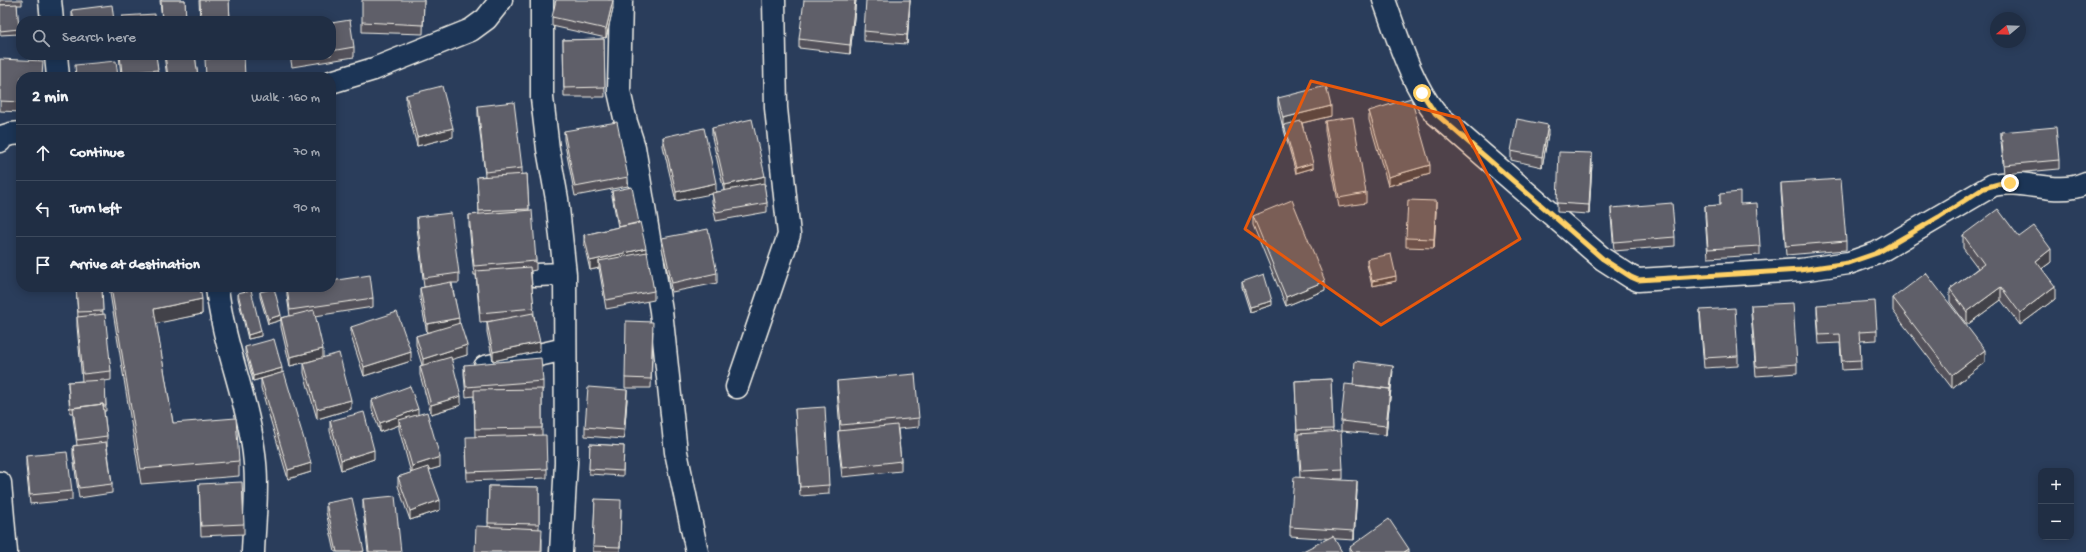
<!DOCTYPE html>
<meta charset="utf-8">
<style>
:root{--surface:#202e44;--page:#28364b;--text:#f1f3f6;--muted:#a2a8b2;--line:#3d4a5d}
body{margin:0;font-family:"Gochi Hand",sans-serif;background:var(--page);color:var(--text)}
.controls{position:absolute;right:12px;bottom:12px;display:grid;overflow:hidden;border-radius:8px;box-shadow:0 2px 10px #0003}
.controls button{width:36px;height:36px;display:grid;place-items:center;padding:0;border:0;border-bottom:1px solid var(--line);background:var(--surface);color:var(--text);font:20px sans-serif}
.compass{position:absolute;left:1990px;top:12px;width:36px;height:36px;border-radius:50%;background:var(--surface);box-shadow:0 2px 10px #0003;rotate:251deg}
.stop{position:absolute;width:12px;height:12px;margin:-9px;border:3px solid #ffd166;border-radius:50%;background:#fff}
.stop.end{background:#ffd166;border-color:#fff;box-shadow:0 1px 4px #0008}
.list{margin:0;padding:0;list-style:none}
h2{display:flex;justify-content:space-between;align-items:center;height:52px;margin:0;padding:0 16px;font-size:17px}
h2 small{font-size:13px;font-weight:400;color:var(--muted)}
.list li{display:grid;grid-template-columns:26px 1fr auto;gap:12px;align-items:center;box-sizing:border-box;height:56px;padding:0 16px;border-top:1px solid var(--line)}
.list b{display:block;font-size:15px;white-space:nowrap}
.list em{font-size:13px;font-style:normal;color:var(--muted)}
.icon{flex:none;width:22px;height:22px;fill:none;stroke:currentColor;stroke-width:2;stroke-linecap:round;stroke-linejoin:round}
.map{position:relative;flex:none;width:2086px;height:552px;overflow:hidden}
.search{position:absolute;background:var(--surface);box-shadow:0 2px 10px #0003;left:16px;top:16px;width:320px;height:44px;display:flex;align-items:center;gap:10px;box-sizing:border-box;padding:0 14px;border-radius:16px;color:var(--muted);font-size:15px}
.panel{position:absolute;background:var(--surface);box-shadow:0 2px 10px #0003;left:16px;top:72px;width:320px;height:220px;border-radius:16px}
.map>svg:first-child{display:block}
</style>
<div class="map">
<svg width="2086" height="552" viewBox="0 0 2086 552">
<rect width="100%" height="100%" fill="#2a3d5b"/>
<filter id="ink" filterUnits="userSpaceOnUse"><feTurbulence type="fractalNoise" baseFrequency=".025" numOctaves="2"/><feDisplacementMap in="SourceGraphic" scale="8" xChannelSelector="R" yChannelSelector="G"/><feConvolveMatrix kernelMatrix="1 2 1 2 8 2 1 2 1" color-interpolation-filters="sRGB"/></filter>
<g filter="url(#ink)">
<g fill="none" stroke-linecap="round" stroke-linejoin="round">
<defs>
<path id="street" d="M50 0 52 21
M542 0V98L548 149 557 199 565 274 566 463 561 552
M621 0 619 91 626 122 634 147 661 311 676 452 697 552
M1384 0C1398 38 1410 81 1435 113L1603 259 1631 277 1638 280 1800 270 1849 263 1877 253 1993 185C2024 178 2056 197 2086 183
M56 55 58 77
M331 82 374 69 471 30 486 19 501 0
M0 141 1 137 11 134 21 133
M535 275 565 274
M217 287C223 347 250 403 255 463 258 492 254 523 253 552
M485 367 565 349
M737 387 789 235 776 108 774 0
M0 483 6 552"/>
</defs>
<use href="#street" stroke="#f4f1e8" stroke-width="25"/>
<use href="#street" stroke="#1d3557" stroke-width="22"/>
</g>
<path fill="#52515a" stroke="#f4f1e8" d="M0 0H22V5H17L19 34 0 35V5H10H0Z
M160 0H185L186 21H162Z
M199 0H229L230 21H200Z
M424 0 423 34 362 32V22Z
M856 0 850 54 799 48V39Z
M910 0 907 44 864 41V31Z
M613 8 606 38 552 26V17Z
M72 10 114 21H72Z
M331 23 354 47V57L292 67 290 55H331Z
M604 39 605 97H564L563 40Z
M119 55H156L158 75 160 77H121Z
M164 55H195L198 77H167Z
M203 55H232V56L203 58Z
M0 59 21 77V112L0 111Z
M406 95 453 137 417 146 406 104Z
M1278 98 1331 116 1302 123 1313 168 1296 173 1284 130V127L1283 128 1278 107Z
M478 106 522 168V175L527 174 529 210 536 261V270L531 271 534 315 540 351 493 361 487 332V322L493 321 480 322 476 275H474L469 225V215L479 214 477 177 485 176 478 115Z
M1369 111 1430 174 1388 186 1369 120Z
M1325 121 1366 193V203L1339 207 1325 131Z
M712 128 765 186H764L767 203V212L716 221 712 202V193L676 201 663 146V137L716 192 724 191 712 137Z
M564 131 628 177V186L575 196 564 140Z
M2001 132 2059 160V169L2004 174 2001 141Z
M1548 135 1542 167 1511 160V151Z
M1592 163 1589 214 1557 212V203Z
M1781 183 1846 241V250L1786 255 1781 192Z
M612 191 639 223 654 291V300L606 309 599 268 590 270 584 244V235L618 227 612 196Z
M1720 194 1740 204 1760 246V255L1708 258 1705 216V206L1720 205Z
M1611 208 1675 237V246L1614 251 1611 217Z
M1436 211 1434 248 1406 247V238Z
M1253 216 1325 290 1286 306 1253 225Z
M417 217 459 273V283H452L459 323 467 355 451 359 461 405 431 414 420 375V366L422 365 416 345V336L427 333 420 298V288L431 286 424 287 417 227Z
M1963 235 2019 237 2051 262 2042 269 2055 299 2020 325 2001 300 1967 325 1950 302V289L1978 268 1963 248Z
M662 238 717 273V283L672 292 662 248Z
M1367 259 1396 281 1372 286 1367 264Z
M1242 282 1272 305 1250 312 1242 287Z
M76 287H102L103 315 111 371V380L105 381 106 411H104L107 436V445L112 484V493L79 498 73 455V446L77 445 73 418V413H70L68 387V382L82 381 77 326V317H78Z
M109 287H200L202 314 156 323 173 423 239 461V476L141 484Z
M287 287 373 298V307L315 316 323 358 351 409 317 419 304 373V363L315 360 290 366 281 327V320L268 324 260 297V292L281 318 290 316 287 296Z
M238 293 261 336 248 339 238 298Z
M1893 298 1985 362 1952 388 1893 311Z
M1751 305 1797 364V373L1756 376 1751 314Z
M1817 305 1877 331V340L1860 341 1861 369 1842 370 1840 343 1819 344 1817 314Z
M1700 310 1738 356V366L1704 368 1700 319Z
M351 327 411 361 364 376 351 336Z
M653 331 651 388H625V378Z
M245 347 282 373 311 472 288 479 261 388V379L279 374 253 381 245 352Z
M464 365 543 381V390H542V435L547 469V478L467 481 466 447 475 437 474 396 466 397 464 374Z
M1393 371 1386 435 1341 431V421L1353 385Z
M1331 379 1333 432 1343 469V479H1334L1357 490 1354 540 1290 536V527L1300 477 1298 440H1297L1295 381Z
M837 381 919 418V427L898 429 901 461V471L842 477 838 441V431H840L837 390Z
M627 399 624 439 585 436V427Z
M372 400 418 414 440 467 429 470 440 510 410 520 398 486V477L411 473 399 429V425L380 432 372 409Z
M795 409 829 485V494L800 496Z
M330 421 374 459 341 470 330 431Z
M590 444 624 446 623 476 589 474Z
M26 456 72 491V500L30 504 26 466Z
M199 484 244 524V534L201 536Z
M489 486 539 487V529L542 539V552H475L488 526Z
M363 499 401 552H368L363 509Z
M595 499 621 509 620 552H593Z
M326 503 364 552H335L326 512Z
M1350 547 1409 552H1350Z"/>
<path fill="#42424a" stroke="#f4f1e8" d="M613 0V8L606 38V29Z
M855 0H856L850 54V45Z
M910 0 907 44V35Z
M1331 106V116L1285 127 1284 125V127L1283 128V118Z
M1548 125V135L1542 167V157Z
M453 128V137L417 146V137Z
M1592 153V163L1589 214V205Z
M1313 163V168L1296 173V168Z
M1430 165V174L1388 186V177Z
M765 176V186L725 194V185Z
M716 183V193L676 201V192Z
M1436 201V211L1434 248V239Z
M646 248V257L599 261V268L590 270V261Z
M2051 249V262L2036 273V261Z
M1396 276V281L1372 286V281Z
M1325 281V290L1286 306V297Z
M2055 286V299L2020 325V313Z
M2001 287V300L1967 325V312Z
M202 299V314L154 324V309Z
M1272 301V305L1250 312V307Z
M281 315V320V318V320L268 324V319Z
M459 318V327L427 334V324Z
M261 331V336L248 339V335Z
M540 342V351L493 361V352Z
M467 345V355L423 368V359Z
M323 349V358L290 366V357Z
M1985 350V362L1952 388V375Z
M411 352V361L364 376V367Z
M1393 366 1390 398 1386 435V426Z
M282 368V373L253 381V376Z
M627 390V399L624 439V430Z
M461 396V405L431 414V405Z
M351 400V409L317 419V409Z
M418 409V419L399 420V425L380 432V423Z
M374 450V459L341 470V460Z
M440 457V467L412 475V466Z
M311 463V472L288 479V470Z
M1357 481V490L1354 540V531Z
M440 500V510L410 520V511Z
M1409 549V552H1404Z"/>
<path fill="#5f5e69" stroke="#f4f1e8" d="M161 0H185L186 21H162Z
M200 0H229L230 21H201Z
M362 0H424L423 25 362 22Z
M556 0H613L606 29 552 17Z
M804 0H855L850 45 799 39Z
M866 0H910L907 35 864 31Z
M17 4 19 29 0 31V5Z
M112 5 114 21H74L72 10Z
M155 14V21H122V16Z
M350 20 354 47 331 51V23Z
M604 39 605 87 564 88 563 40Z
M120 55H156L158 70 122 73Z
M165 55H195L198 77H168Z
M291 55H310L292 58Z
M244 56 245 77H206L205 59Z
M0 59 43 61 42 77H21V102L0 101Z
M116 61 118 77H76L75 65Z
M159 74 160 77H144Z
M442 86 453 128 417 137 406 95Z
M1326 86 1331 106 1283 118 1278 98Z
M1411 98 1430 165 1388 177 1369 111Z
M514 102 522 168 485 172 478 106Z
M1353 117 1366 193 1339 198 1325 121Z
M752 119 765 176 725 185 712 128Z
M1517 119 1548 125 1542 157 1511 151Z
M1301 121 1313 163 1296 168 1284 125Z
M617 122 628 177 575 187 564 131Z
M2056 127 2059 160 2004 165 2001 132Z
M704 128 716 183 676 192 663 137Z
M1559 152 1592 153 1589 205 1557 203Z
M527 174 529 209 479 211 477 177Z
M1841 179 1846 241 1786 246 1781 183Z
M764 183 767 203 716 212 712 193Z
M632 187 639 223 619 227 612 191Z
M1740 192V204L1757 203 1760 246 1708 249 1705 206 1720 205V194Z
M1292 200 1325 281 1286 297 1253 216Z
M1408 200 1436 201 1434 239 1406 238Z
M1672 203 1675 237 1614 242 1611 208Z
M1998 209 2019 237 2034 226 2051 249 2036 261 2055 286 2020 313 2001 287 1967 312 1950 289 1984 264 1963 235Z
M532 210 536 261 474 266 469 215Z
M451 213 459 273 424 278 417 217Z
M640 222 646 248 590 261 584 235Z
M708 229 717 273 672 283 662 238Z
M647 252 654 291 606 300 599 261Z
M1391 254 1396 276 1372 281 1367 259Z
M530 267 534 308 480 313 476 271Z
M1926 273 1985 350 1952 375 1893 298Z
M1264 274 1272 301 1250 307 1242 282Z
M370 275 373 298 290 310 287 287H331V281Z
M451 282 459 318 427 324 420 288Z
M76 287H102L103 311 78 312Z
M111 287H200L202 299 154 309 173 423 236 418 239 461 141 469Z
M274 288 281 315 268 319 260 292Z
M251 290 261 331 248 335 238 293Z
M1875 301 1877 331 1859 332 1861 360 1842 361 1840 334 1819 335 1817 305Z
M1793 303 1797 364 1756 367 1751 305Z
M1735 308 1738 356 1704 358 1700 310Z
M314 310 323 349 290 357 281 318Z
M397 312 411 352 364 367 351 327Z
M533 313 540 342 493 352 487 322Z
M105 314 111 371 83 374 77 317Z
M626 321 653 322 651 379 625 378Z
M460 323 467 345 423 359 416 336Z
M274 339 282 368 253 376 245 347Z
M339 353 351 400 317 409 304 363Z
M451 357 461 396 431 405 420 366Z
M541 358 543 381 466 387 464 365Z
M1355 361 1393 366 1390 389 1353 385Z
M284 372 311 463 288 470 261 379Z
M915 374 919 418 841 425 837 381Z
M1331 379 1333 429 1297 430 1295 381Z
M105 380 106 406H103V404L70 408 68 382Z
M1345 384 1390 389 1386 426 1341 421Z
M410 386 418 409 380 423 372 400Z
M588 387 627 390 624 430 585 427Z
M542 389V428L475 429 474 390Z
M103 404 107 436 77 440 73 408Z
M825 407 829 485 800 487 795 409Z
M364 412 374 450 341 460 330 421Z
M427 412 440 457 412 466 399 420Z
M897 425 901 461 842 468 838 431Z
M1341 431 1343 469 1301 471 1298 434Z
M546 435 547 469 467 472 466 437Z
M106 442 112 484 79 488 73 446Z
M590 444 624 446 623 471 589 469Z
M67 452 72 491 30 495 26 456Z
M428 467 440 500 410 511 398 477Z
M1294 477 1357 481 1354 531 1290 527Z
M242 482 244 524 201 526 199 484Z
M489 486 539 487V524L488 523Z
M395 496 401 552H369L363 499Z
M352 498 364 551 360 552H337L326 503Z
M595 499 621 500 620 547 593 546Z
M1389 519 1409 549 1404 552H1353L1350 547Z
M476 526 542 529 541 552H475Z
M1333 536 1342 552H1301Z"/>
</g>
<g fill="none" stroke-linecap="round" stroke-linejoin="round" filter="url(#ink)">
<path stroke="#ffd166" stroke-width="5" d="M1422 93 1435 113 1603 259 1631 277 1638 280 1800 270 1848 263 1877 253 1939 217 1984 188 2002 183H2010"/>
</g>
<path fill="#e8590c" fill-opacity="0.2" stroke="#e8590c" stroke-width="3" stroke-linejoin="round" d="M1311 81 1459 118 1520 239 1381 325 1245 229Z"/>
</svg>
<div class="controls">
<button>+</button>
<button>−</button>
</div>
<svg class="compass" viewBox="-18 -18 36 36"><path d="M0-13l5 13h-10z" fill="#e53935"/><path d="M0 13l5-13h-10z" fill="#a2a8b2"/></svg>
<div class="stop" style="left:1422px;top:93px"></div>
<div class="stop end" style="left:2010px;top:183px"></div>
<div class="search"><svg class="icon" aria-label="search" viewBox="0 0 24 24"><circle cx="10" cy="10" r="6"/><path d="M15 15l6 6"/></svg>Search here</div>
<section class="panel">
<h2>2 min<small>Walk · 160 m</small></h2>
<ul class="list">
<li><svg class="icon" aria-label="ahead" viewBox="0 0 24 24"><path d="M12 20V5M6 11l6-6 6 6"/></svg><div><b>Continue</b></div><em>70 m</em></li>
<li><svg class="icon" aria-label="left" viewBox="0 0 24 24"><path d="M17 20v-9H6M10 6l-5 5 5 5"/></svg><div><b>Turn left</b></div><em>90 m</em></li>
<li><svg class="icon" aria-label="arrive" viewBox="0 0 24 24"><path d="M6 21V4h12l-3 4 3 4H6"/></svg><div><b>Arrive at destination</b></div></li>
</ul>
</section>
</div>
